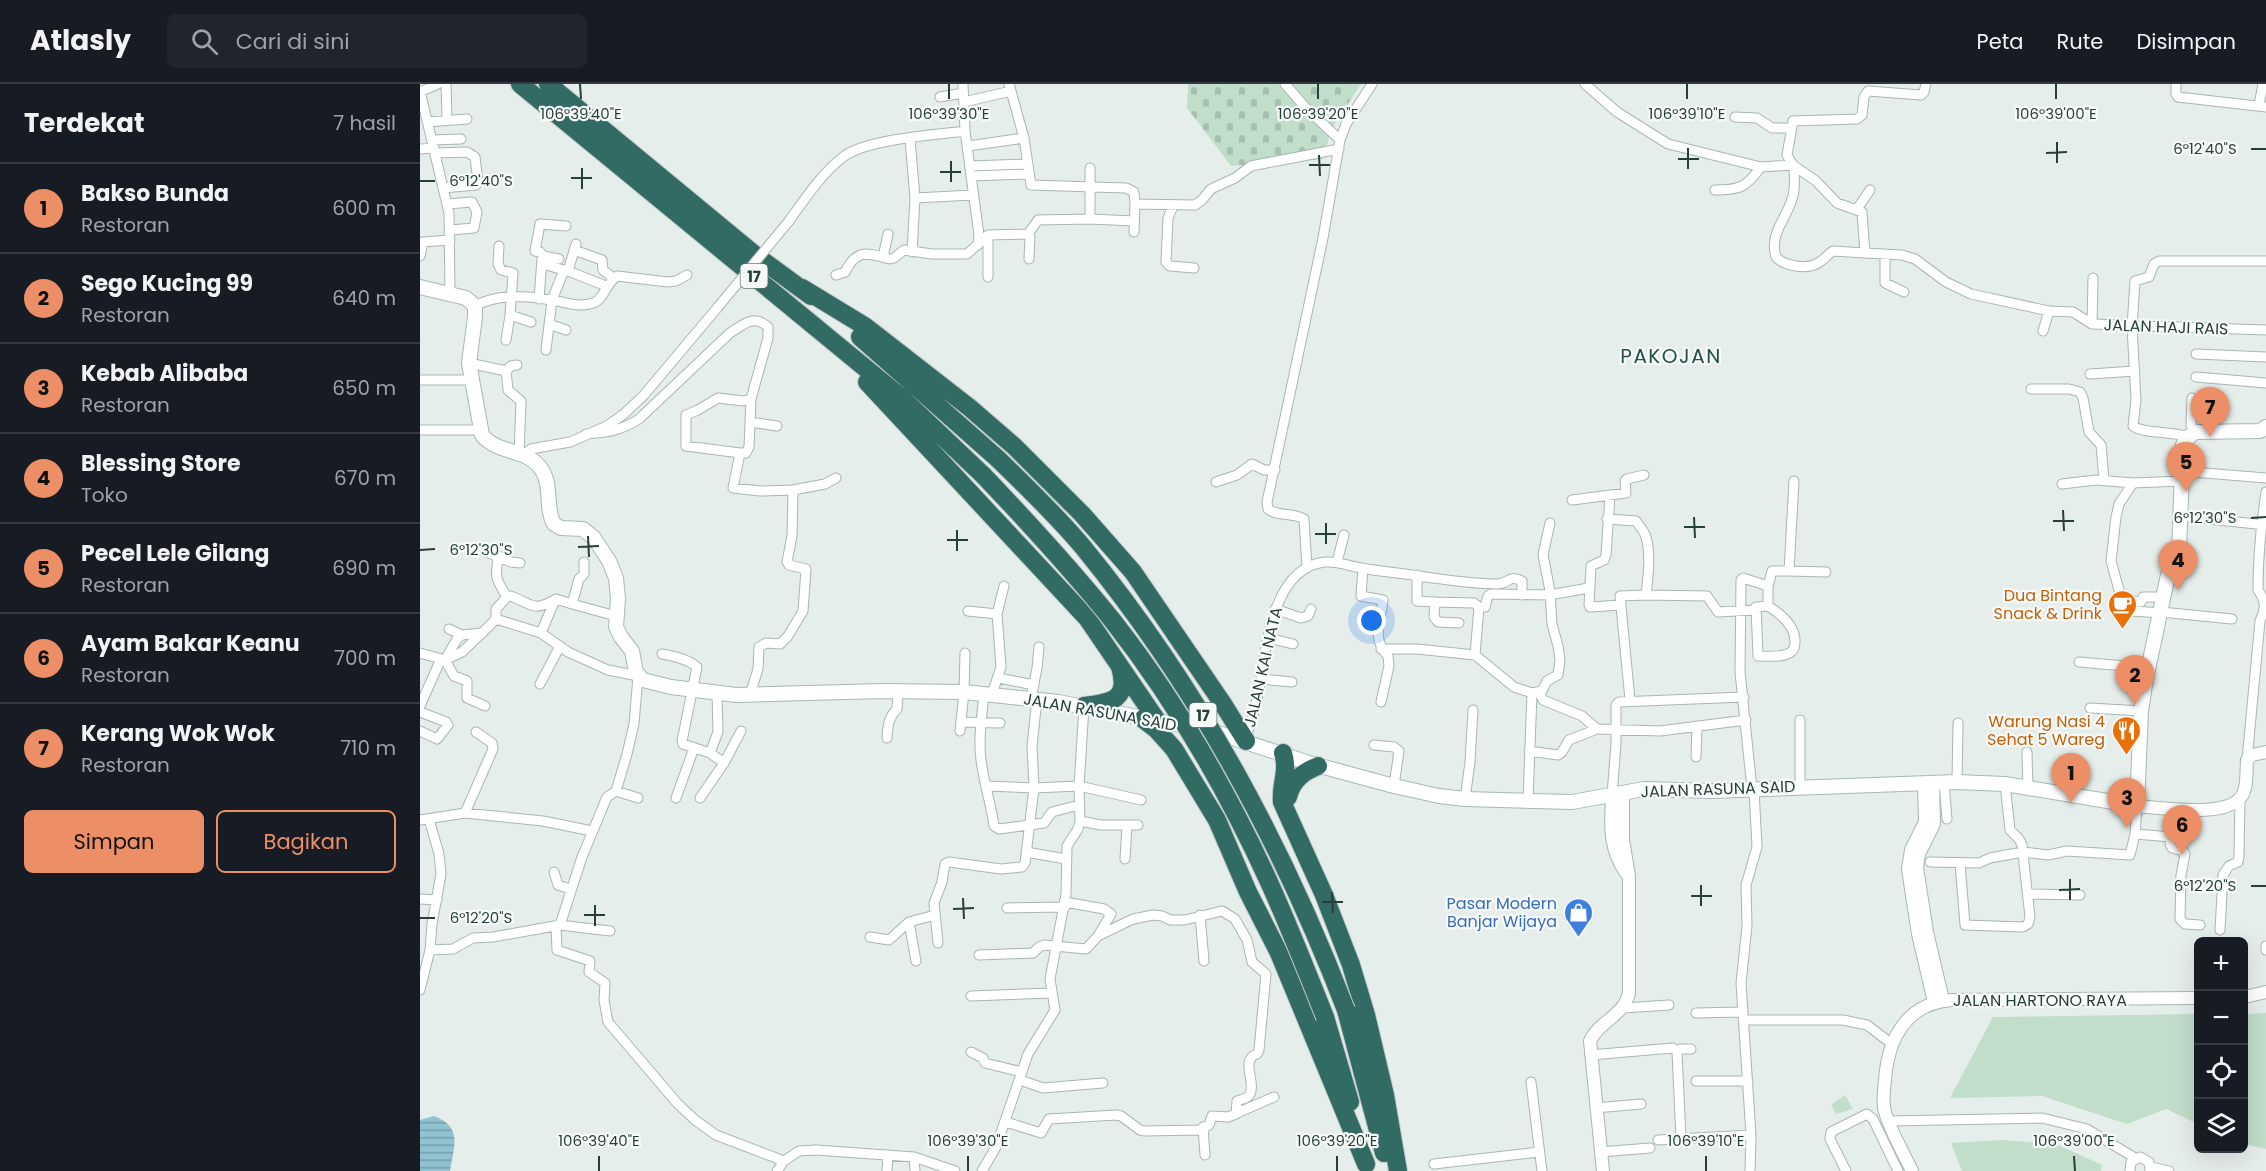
<!DOCTYPE html>
<html lang="id">
<meta charset="utf-8">
<style>
:root{--surface:#171b24;--page:#20242c;--text:#f1f3f6;--muted:#9ea1a6;--line:#363941;--accent:#ec8f66}
body{margin:0;font-family:Poppins,sans-serif;background:var(--page);color:var(--text)}
.controls{position:absolute;right:18px;bottom:18px;display:grid;overflow:hidden;border-radius:9px;box-shadow:0 6px 24px #0002}
.controls button{width:54px;height:54px;display:grid;place-items:center;padding:0;border:0;border-bottom:2px solid var(--line);background:var(--surface);color:var(--text);font:30px sans-serif}
.you{position:absolute;left:952px;top:537px;width:21px;height:21px;margin:-15px;border:4px solid #fff;border-radius:50%;background:#1a73e8;box-shadow:0 0 0 9px #1a73e833}
.badge{display:grid;place-items:center;width:39px;height:39px;border-radius:50%;background:var(--accent);color:#111;font-size:20px;font-weight:700}
.pin{position:absolute;translate:-50% -50px;filter:drop-shadow(0 2px 3px #0008)}
.pin::after{content:'';position:absolute;top:32px;width:21px;height:18px;background:inherit;clip-path:polygon(0 0,100% 0,50% 100%)}
.list{margin:0;padding:0;list-style:none}
h2{display:flex;justify-content:space-between;align-items:center;height:78px;margin:0;padding:0 24px;font-size:26px}
h2 small{font-size:20px;font-weight:400;color:var(--muted)}
.list li{display:grid;grid-template-columns:39px 1fr auto;gap:18px;align-items:center;box-sizing:border-box;height:90px;padding:0 24px;border-top:2px solid var(--line)}
.list b{display:block;font-size:22px;white-space:nowrap}
.list p{margin:0;font-size:20px;white-space:nowrap;color:var(--muted)}
.list em{font-size:20px;font-style:normal;color:var(--muted)}
.actions{display:flex;gap:12px;padding:18px 24px}
.actions a{flex:1;padding:14px 0;border:2px solid var(--accent);border-radius:9px;text-align:center;font-size:21px;color:var(--accent)}
.actions .main{background:var(--accent);color:#111}
.icon{flex:none;width:33px;height:33px;fill:none;stroke:currentColor;stroke-width:2;stroke-linecap:round;stroke-linejoin:round}
.map{position:relative;flex:none;width:1846px;height:1087px;overflow:hidden}
header{display:flex;align-items:center;gap:36px;box-sizing:border-box;height:84px;padding:0 30px;background:var(--surface);border-bottom:2px solid var(--line)}
header strong{font-size:28px}
nav{display:flex;gap:33px;margin-inline-start:auto;font-size:21px}
.search{width:420px;height:54px;background:var(--page);display:flex;align-items:center;gap:15px;box-sizing:border-box;padding:0 21px;border-radius:9px;color:var(--muted);font-size:22px}
main{display:flex}
aside{flex:1;background:var(--surface)}
.map>svg:first-child{display:block}
</style>
<header>
<strong>Atlasly</strong>
<div class="search"><svg class="icon" aria-label="search" viewBox="0 0 24 24"><circle cx="10" cy="10" r="6"/><path d="M15 15l6 6"/></svg>Cari di sini</div>
<nav><a>Peta</a><a>Rute</a><a>Disimpan</a></nav>
</header>
<main>
<aside>
<h2>Terdekat<small>7 hasil</small></h2>
<ul class="list">
<li><span class="badge">1</span><div><b>Bakso Bunda</b><p>Restoran</p></div><em>600 m</em></li>
<li><span class="badge">2</span><div><b>Sego Kucing 99</b><p>Restoran</p></div><em>640 m</em></li>
<li><span class="badge">3</span><div><b>Kebab Alibaba</b><p>Restoran</p></div><em>650 m</em></li>
<li><span class="badge">4</span><div><b>Blessing Store</b><p>Toko</p></div><em>670 m</em></li>
<li><span class="badge">5</span><div><b>Pecel Lele Gilang</b><p>Restoran</p></div><em>690 m</em></li>
<li><span class="badge">6</span><div><b>Ayam Bakar Keanu</b><p>Restoran</p></div><em>700 m</em></li>
<li><span class="badge">7</span><div><b>Kerang Wok Wok</b><p>Restoran</p></div><em>710 m</em></li>
</ul>
<div class="actions"><a class="main">Simpan</a><a>Bagikan</a></div>
</aside>
<div class="map">
<svg width="1846" height="1087" viewBox="0 0 1846 1087">
<defs>
<pattern id="cemetery-stones" width="16" height="16" patternUnits="userSpaceOnUse" patternTransform="scale(1.5)"><rect width="16" height="16" fill="#c0deca"/><path d="M2 7V4a2 2 0 0 1 4 0v3zM10 15v-3a2 2 0 0 1 4 0v3z" fill="#a5c0ae"/></pattern>
<pattern id="water-rules" width="6" height="5" patternUnits="userSpaceOnUse" patternTransform="scale(1.5)"><rect width="6" height="5" fill="#91c2d0"/><path d="M0 2.5h6" fill="none" stroke="#769faa"/></pattern>
</defs>
<rect width="100%" height="100%" fill="#e6eeeb"/>
<path fill="#c0deca" d="M1846 929V1065L1824 1060V930Z
M1778 930V1040L1746 1025 1707 1040 1622 1012 1530 1014 1573 933Z
M1425 1011 1433 1025 1416 1030 1411 1021Z
M1581 1056 1636 1060 1682 1081 1681 1087H1542L1531 1059Z"/>
<path fill="url(#cemetery-stones)" d="M768 0H941L911 46 903 75 811 82 767 24Z"/>
<path fill="url(#water-rules)" d="M14 1032C43 1043 34 1062 30 1087H0V1036Z"/>
<g fill="none" stroke-linecap="round" stroke-linejoin="round">
<defs>
<path id="minor" d="M26 0 27 36
M543 0 545 47 559 151 558 161
M865 0 884 22 920 56
M1165 0 1197 28 1248 60 1341 83 1373 81 1396 97 1417 119 1442 128 1445 169 1482 171 1495 175 1526 198 1551 210 1629 227 1653 228 1672 240 1846 246
M1756 0V10L1758 13 1846 23
M0 7 29 129 30 211
M591 7 604 54 611 101 706 104 714 108 715 120 775 121 782 116 791 105 815 94 831 82 919 65
M0 8 18 0
M520 13 543 9
M544 18 591 7 589 0
M1839 21 1843 0
M1315 33 1337 34 1352 44H1371
M8 38 47 35
M490 55 495 114 492 168
M12 56 41 55
M548 62 604 54
M0 65 14 64
M15 69 47 68 55 73 58 98 56 101 23 104
M1373 81 1367 71 1373 37 1437 35 1442 31 1444 13 1448 7 1501 11 1504 8 1506 0
M550 82 607 80
M1374 82C1374 93 1376 105 1372 115 1366 136 1349 149 1356 173 1364 182 1387 186 1398 179 1404 176 1408 170 1413 167L1445 169
M551 92 608 90
M1295 106C1321 106 1326 103 1341 83
M495 114 553 111
M27 120 52 118 57 128 54 144 30 146
M753 122 748 134 746 178 750 182 774 184
M1437 125 1450 106
M670 135 714 137
M369 137C385 115 401 90 423 73 446 55 515 51 545 47
M714 148 715 120
M568 151V193
M156 160 148 187 186 202
M79 162 78 180 81 186 93 189 90 231 86 256
M154 166 182 176 183 186 193 194
M1465 171V199L1484 208
M0 172 3 158 30 156
M463 173 468 150
M139 175 123 172 120 168 115 167 120 140 146 142
M609 175 610 153 608 150 618 136 670 135V84
M122 180 144 186 132 216 126 266
M416 191 425 188C437 164 447 169 470 175L474 174 484 166 512 170H547L568 151 608 150
M119 215 122 175
M55 222C78 209 106 212 132 216 145 218 159 224 173 219 184 216 186 199 197 192L248 198 256 197 267 191
M90 231 111 238
M129 240 146 246
M1672 240 1673 194
M1623 247 1629 227
M1776 270 1846 273
M49 279 86 287 91 282 97 281
M86 287 88 306 101 317 99 370
M1670 290 1715 287
M1776 293 1846 299
M0 296H53
M1611 305H1649L1660 308 1663 314 1669 348 1681 361 1684 396
M1772 314 1771 342 1775 348
M330 338 357 342
M0 346H61
M166 350C187 349 202 346 219 335L310 249C324 240 334 230 348 243V254L331 315 329 363 326 369H320L313 404 340 407 373 406 372 452 367 478 369 481 386 485 383 527 368 552 360 560 346 559 339 563 338 585 330 611
M1768 353C1753 347 1723 350 1713 342L1716 316 1712 243 1715 197 1729 193 1734 180 1739 177H1846
M320 369 266 362V331L278 326 298 314 323 317 331 315
M104 371 111 365 150 358 187 342 204 330 224 311 298 223
M1761 387 1846 394
M796 398 817 391 832 380 844 386H855
M1713 399 1699 420 1696 433 1691 477 1701 513 1697 530 1713 527 1741 529
M1642 400 1676 396 1713 399 1761 397
M373 406 405 400 416 394
M1190 412 1186 471 1184 476 1171 482 1169 521 1170 523 1201 521
M1152 416 1206 409 1205 397 1207 395 1224 391
M1760 432 1846 441
M1187 435 1216 437C1219 442 1224 446 1226 453 1231 470 1228 494 1226 511L1287 512 1298 528 1336 526
M61 466 91 478 100 479
M79 472C74 492 76 496 87 513
M917 478 924 451
M887 483 884 435C873 428 858 433 848 425L847 418 903 154 920 56 926 40 952 0
M943 484 941 512 963 516C961 537 951 555 968 572L969 582 961 618
M1369 487 1406 488
M997 491V517L1015 518 1014 533 1018 538 1039 539
M1707 516 1721 518 1723 513H1744
M1015 518 1054 519 1059 523H1065L1068 512 1071 510 1129 511 1169 504
M152 520 196 532
M1348 522C1361 530 1376 542 1375 559 1374 563 1375 565 1371 568 1363 574 1348 572 1338 572L1336 523 1348 522V502
M855 525 881 534 888 532 891 525
M548 527 577 530
M1741 528 1812 535
M76 535 121 549 148 568 188 586 218 592 214 640 207 670 196 707
M29 545 42 551
M121 549 135 516
M849 554 873 560
M961 565H997L1055 571 1094 603 1112 609 1122 607 1127 597 1138 591 1140 576 1138 562 1132 540 1130 507 1123 471 1130 439
M0 569 25 576 34 592 47 597V614L65 622
M242 570C254 572 268 575 277 583L262 657 263 660 290 669 304 679 280 714
M1055 571 1059 523
M25 576 37 555 42 551 62 549 76 535V525L87 513 91 512C113 521 114 528 136 515L152 520 159 495 164 490V478
M25 576 42 568 62 549
M1659 578 1728 584
M579 594 614 601
M841 595 872 598
M120 600 140 562
M1119 608 1123 616 1162 632 1177 645
M564 610C562 631 558 654 561 676 564 699 571 720 574 742L579 745 624 739 632 728 659 721
M572 610 581 583 577 530 584 502
M611 615 617 584 619 563
M1210 616 1200 512 1226 511
M0 622 20 577
M1670 624 1721 627
M0 628 26 638 28 641 17 655 0 647
M1380 636V702
M542 638 580 639
M540 647 544 608 545 569
M467 654C468 642 468 634 477 625L478 608
M826 654C831 638 836 622 839 606 846 565 852 483 905 478 918 477 929 482 941 484 962 488 984 489 1005 493 1029 496 1053 500 1077 500 1089 500 1088 490 1102 497V511
M954 661 974 663 979 667 974 702
M1109 667 1138 671 1142 668 1149 656 1177 645 1240 647 1326 636
M1607 668 1608 704
M290 669 298 648 297 609
M1276 673 1277 642
M1827 676 1840 537C1846 523 1846 518 1838 506 1838 473 1841 441 1846 408
M304 679 321 647
M1524 698 1527 735
M1537 698 1538 639
M567 702 614 704 659 702 721 716
M1332 705 1320 588 1321 496 1323 494 1348 502 1352 487H1369L1374 397
M1192 711 1196 660V621L1199 618 1324 613
M256 714 274 664
M1045 715 1050 678 1053 626
M1108 717 1112 609
M1756 726 1750 760 1752 764 1763 767 1765 770 1761 791 1760 835 1765 840 1780 841
M45 729 73 665 72 659 56 648
M9 735 19 770 21 790 12 840 10 866
M0 736 45 729 123 737 172 747
M660 737 681 741H718
M1715 750 1751 753
M606 768 646 775
M705 775 707 741
M1510 778 1559 779 1570 774 1603 768 1628 771 1647 767 1710 771 1715 750 1717 722
M1540 779 1545 841 1603 843 1608 840 1610 833 1602 761 1599 755 1590 746 1585 700
M134 788 138 801 150 805
M1608 810 1660 811
M0 815 17 816
M645 818 684 825 691 830 678 852
M587 824 645 823
M780 831 784 877
M140 841 190 847
M136 842 137 866 170 877 169 888 185 899 184 916 188 938 257 1019 275 1036 296 1051 364 1077
M1800 846 1803 791 1809 782 1818 778 1819 772 1820 715
M450 853 469 856 489 838
M518 859 514 819 522 798 525 780 529 778 581 785 602 783 605 779 614 704 612 662 617 615
M1846 862V866
M559 871 613 869 619 863 624 861 666 865 678 852 713 835 733 831 742 832 750 836H765L802 827 815 835 827 856 832 878 846 890 839 966 837 970C820 975 836 998 830 1010 828 1015 821 1015 817 1017L816 1030 808 1033 792 1032 789 1041 780 1046 725 1047 720 1046 701 1032 696 1031 629 1035 621 1049 586 1038
M496 877 489 838 515 831
M0 906 10 866 33 865 53 854 73 853 140 841 162 773 187 713 196 707 218 714
M551 912 632 909
M1203 924 1249 921
M1276 929 1322 928
M1323 936H1423L1447 941 1472 960
M551 968 563 974 565 979 602 988
M1170 971 1253 964
M600 996 623 1004 683 999
M1276 997H1328
M1111 998 1122 1087
M1175 1024 1221 1020
M817 1029 854 1013
M1469 1037 1622 1034 1667 1045 1715 1074
M783 1043 785 1071
M1261 1054 1257 968 1260 965H1271
M1238 1056 1331 1051
M1180 1068 1230 1064
M494 1073 495 1087
M1014 1080 1119 1068
M1731 1083 1749 1087
M357 1087 364 1077 379 1067 396 1066 494 1073 535 1087
M467 1087 468 1071
M562 1087 576 1063 608 970 635 926 630 895 646 810 647 762 658 745 660 737 659 702 664 622
M1330 1087 1331 1051 1321 899 1327 842 1326 801 1337 763 1334 705
M1426 1087 1410 1055 1411 1048 1447 1030 1453 1035 1478 1087
M1710 1087 1711 1078 1720 1073 1729 1078 1730 1087"/>
<path id="tertiary" d="M1513 699 1514 740 1499 770 1497 784 1507 848 1523 916
M1504 700 1505 738 1491 766 1488 785 1498 850 1514 918
M1192 711C1191 741 1188 763 1206 789
M1717 722C1741 724 1806 734 1821 713 1828 705 1826 687 1827 676L1832 671 1846 668
M1824 913 1846 908
M1183 1087 1170 957C1179 937 1204 932 1209 909V792L1203 756V709
M1492 1087C1483 1068 1471 1048 1465 1028 1462 1018 1464 1006 1465 996 1468 954 1487 919 1532 916L1778 914"/>
<path id="secondary" d="M0 203 46 214 55 222V233L49 279 62 351C76 369 105 365 119 382 134 400 124 422 134 440L141 444 163 445 174 454 189 477 196 494 198 515 196 543 201 553 212 567 216 588 223 596 251 603 316 611 463 607 544 608 638 618 792 647 889 679 974 702 1019 712 1045 715 1152 718 1224 705 1292 707 1537 698 1585 700 1717 722 1721 627 1726 595 1748 491 1759 467 1763 361 1765 356 1775 348 1840 347 1846 343"/>
<path id="motorway" d="M100 0 483 315 563 391
M128 0 335 171 391 212
M382 204 446 243 550 324 595 363 662 430 713 488 803 620 826 657
M440 253 578 375
M447 298 667 534 738 638
M664 622C691 619 710 616 700 583
M723 635 736 645 754 665 797 736 828 808 859 869 946 1080
M863 669C869 688 860 700 862 718L904 811 931 881 946 931 965 1011 978 1087
M868 713C872 696 883 688 898 682
M926 926 964 1069
M905 933 930 1018"/>
</defs>
<use href="#minor" stroke="#a8b6b2" stroke-width="11"/>
<use href="#tertiary" stroke="#a8b6b2" stroke-width="14"/>
<use href="#secondary" stroke="#a5b9b3" stroke-width="16"/>
<use href="#motorway" stroke="#c2cac8" stroke-width="20"/>
<use href="#minor" stroke="#fff" stroke-width="9"/>
<use href="#tertiary" stroke="#fff" stroke-width="12"/>
<use href="#secondary" stroke="#fff" stroke-width="14"/>
<use href="#motorway" stroke="#326b63" stroke-width="18"/>
<defs>
<path id="minor-bridge" d="M298 223 369 137"/>
<path id="motorway-bridge" d="M578 375C607 403 637 432 663 463 778 604 861 757 926 926
M563 391C608 438 652 486 693 537 754 615 808 708 849 798 869 842 887 888 905 933"/>
</defs>
<use href="#minor-bridge" stroke="#a8b6b2" stroke-width="11" stroke-linecap="butt"/>
<use href="#motorway-bridge" stroke="#c2cac8" stroke-width="20" stroke-linecap="butt"/>
<use href="#minor-bridge" stroke="#fff" stroke-width="9"/>
<use href="#motorway-bridge" stroke="#326b63" stroke-width="18"/>
</g>
<path fill="none" stroke="#25403a" stroke-width="2" d="M160 0 161 15M529 0V15M898 0V15M1267 0V15M1636 0V15M1637 58V79M1268 64V85M1831 65H1846M1626 69 1647 68M899 71 900 92M1258 75H1279M531 77V98M889 81H910M162 84V105M520 88H541M151 94H172M0 97H15M1643 426 1644 447M1274 433 1275 454M1831 434 1846 433M1633 437H1654M906 439V460M1264 443H1285M537 446V467M895 450H916M168 452 169 473M527 456H548M158 463 179 462M0 466 15 465M1650 795V816M1281 801V822M1831 802H1846M1639 806 1660 805M912 808 913 829M1271 812H1292M543 814 544 835M902 818H923M175 821V842M533 825 554 824M164 831H185M0 834H15M179 1072V1087M548 1072V1087M917 1072V1087M1286 1072V1087M1654 1072 1655 1087"/>
<defs>
<symbol id="cafe-pin" viewBox="-11 -11 22 30"><path d="M0 17L-7.5 6A9.5 9.5 0 1 1 7.5 6Z" fill="#e8710a" stroke="#f7faf9"/><path d="M-5.5-4.5H6V0H3Q3 3.5 0 3.5H-2.5Q-5.5 3.5-5.5 0ZM3-3.2v2h1.7v-2ZM-6 4.5H4V6H-6Z" fill="#fff"/></symbol>
<symbol id="restaurant-pin" viewBox="-11 -11 22 30"><path d="M0 17L-7.5 6A9.5 9.5 0 1 1 7.5 6Z" fill="#e8710a" stroke="#f7faf9"/><path d="M-5-6h1v4h1v-4h1v4h1v-4h1v5L-1.5 .5V6h-2V.5L-5-1ZM5-6V6H3V1.5H1.5Q1.5-4 5-6Z" fill="#fff"/></symbol>
<symbol id="shop-pin" viewBox="-11 -11 22 30"><path d="M0 17L-7.5 6A9.5 9.5 0 1 1 7.5 6Z" fill="#3f7fe0" stroke="#f7faf9"/><path d="M-5-2.5h2.3a2.7 3.5 0 0 1 5.4 0H5L5.5 6h-11ZM-1.5-2.5h3a1.5 2.3 0 0 0-3 0Z" fill="#fff"/></symbol>
</defs>
<g fill-rule="evenodd">
<use href="#cafe-pin" x="1686" y="504" width="33" height="45"/>
<use href="#restaurant-pin" x="1690" y="630" width="33" height="45"/>
<use href="#shop-pin" x="1142" y="812" width="33" height="45"/>
</g>
<g text-anchor="middle" dominant-baseline="central" stroke-width="4.5" stroke-linejoin="round" paint-order="stroke">
<g fill="#f7faf9" stroke="#647873" stroke-width="1.5">
<rect x="320.5" y="180" width="27" height="24" rx="4.5"/>
<rect x="769.5" y="619" width="27" height="24" rx="4.5"/>
</g>
<g font-size="15" font-weight="bold" fill="#25403a">
<text x="334" y="192">17</text>
<text x="783" y="631">17</text>
</g>
<g font-size="16" fill="#25403a" stroke="#f7faf9">
<text transform="translate(1746 243) rotate(2)">JALAN HAJI RAIS</text>
<text transform="translate(843 583) rotate(-77)">JALAN KAI NATA</text>
<text transform="translate(680 628) rotate(10)">JALAN RASUNA SAID</text>
<text transform="translate(1298 705) rotate(-2)">JALAN RASUNA SAID</text>
<text x="1620" y="916">JALAN HARTONO RAYA</text>
</g>
<g font-size="16" fill="#c56008" stroke="#f7faf9" text-anchor="end">
<text x="1682" y="511">Dua Bintang<tspan x="1682" dy="18">Snack &amp; Drink</tspan></text>
<text x="1685" y="637">Warung Nasi 4<tspan x="1685" dy="18">Sehat 5 Wareg</tspan></text>
</g>
<g font-size="16" fill="#366cbe" stroke="#f7faf9" text-anchor="end">
<text x="1137" y="819">Pasar Modern<tspan x="1137" dy="18">Banjar Wijaya</tspan></text>
</g>
<g font-size="20" letter-spacing="1.5" fill="#225149" stroke="#f7faf9">
<text x="1251" y="272">PAKOJAN</text>
</g>
</g>
<g font-size="15" text-anchor="middle" fill="#25403a" stroke="#f7faf9" stroke-width="4.5" stroke-linejoin="round" paint-order="stroke">
<text x="161" y="35">106°39'40"E</text>
<text x="529" y="35">106°39'30"E</text>
<text x="898" y="35">106°39'20"E</text>
<text x="1267" y="35">106°39'10"E</text>
<text x="1636" y="35">106°39'00"E</text>
<text x="1785" y="70">6°12'40"S</text>
<text x="61" y="102">6°12'40"S</text>
<text x="1785" y="439">6°12'30"S</text>
<text x="61" y="471">6°12'30"S</text>
<text x="1785" y="807">6°12'20"S</text>
<text x="61" y="839">6°12'20"S</text>
<text x="179" y="1062">106°39'40"E</text>
<text x="548" y="1062">106°39'30"E</text>
<text x="917" y="1062">106°39'20"E</text>
<text x="1286" y="1062">106°39'10"E</text>
<text x="1654" y="1062">106°39'00"E</text>
</g>
</svg>
<div class="controls">
<button>+</button>
<button>−</button>
<button><svg class="icon" aria-label="locate" viewBox="0 0 24 24"><circle cx="12" cy="12" r="6"/><path d="M12 2v4M12 18v4M2 12h4M18 12h4"/></svg></button>
<button><svg class="icon" aria-label="layers" viewBox="0 0 24 24"><path d="M12 4l9 5-9 5-9-5zM3 14l9 5 9-5"/></svg></button>
</div>
<div class="you"></div>
<div class="pin badge" style="left:1651px;top:719px">1</div>
<div class="pin badge" style="left:1715px;top:621px">2</div>
<div class="pin badge" style="left:1707px;top:744px">3</div>
<div class="pin badge" style="left:1758px;top:506px">4</div>
<div class="pin badge" style="left:1766px;top:408px">5</div>
<div class="pin badge" style="left:1762px;top:771px">6</div>
<div class="pin badge" style="left:1790px;top:353px">7</div>
</div>
</main>
